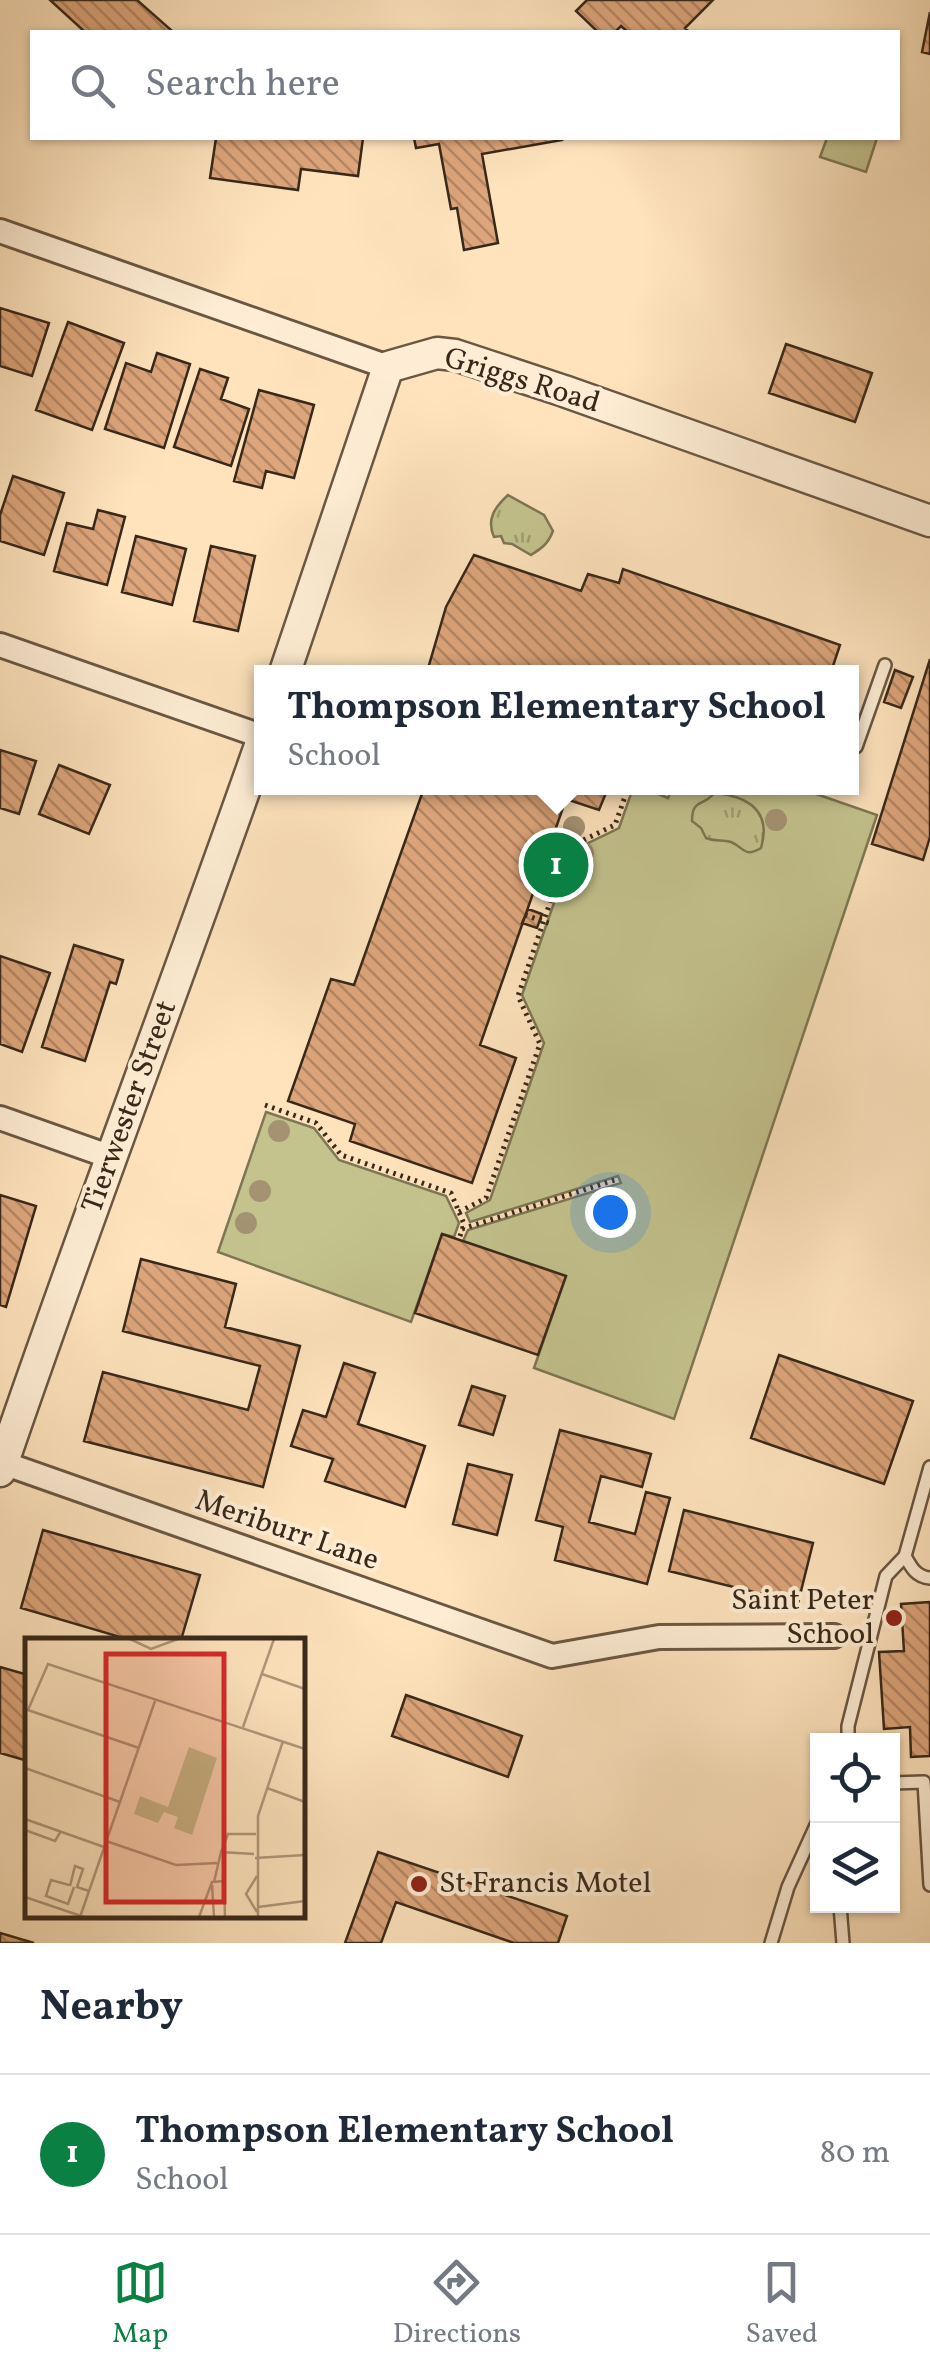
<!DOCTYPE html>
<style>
:root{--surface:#fff;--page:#f2f2f3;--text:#1f2937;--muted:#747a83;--line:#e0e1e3;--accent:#0b8043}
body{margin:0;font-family:Vollkorn,serif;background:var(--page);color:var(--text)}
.controls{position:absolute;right:30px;bottom:30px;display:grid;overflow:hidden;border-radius:0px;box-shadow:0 2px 8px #0004}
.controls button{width:90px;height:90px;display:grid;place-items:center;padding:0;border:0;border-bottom:2px solid var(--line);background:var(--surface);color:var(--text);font:50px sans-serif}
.you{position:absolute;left:610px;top:1212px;width:35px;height:35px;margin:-25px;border:8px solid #fff;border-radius:50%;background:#1a73e8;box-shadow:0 0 0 15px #1a73e833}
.badge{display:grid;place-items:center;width:65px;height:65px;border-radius:50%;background:var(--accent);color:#fff;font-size:32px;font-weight:700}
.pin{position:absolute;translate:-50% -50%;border:5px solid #fff;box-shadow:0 2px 10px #0006}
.popup{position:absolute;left:254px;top:665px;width:605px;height:130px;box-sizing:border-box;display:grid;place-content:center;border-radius:0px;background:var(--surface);filter:drop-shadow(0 2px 8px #0005);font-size:32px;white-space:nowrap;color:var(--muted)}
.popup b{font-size:38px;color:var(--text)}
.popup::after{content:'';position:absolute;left:50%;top:100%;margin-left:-20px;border:20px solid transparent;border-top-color:var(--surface)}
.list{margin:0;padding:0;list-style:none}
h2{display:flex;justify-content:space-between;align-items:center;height:130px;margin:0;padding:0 40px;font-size:42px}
h2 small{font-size:32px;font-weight:400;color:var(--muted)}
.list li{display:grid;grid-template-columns:65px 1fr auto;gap:30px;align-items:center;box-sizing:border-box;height:160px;padding:0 40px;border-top:2px solid var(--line)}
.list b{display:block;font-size:38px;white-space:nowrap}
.list p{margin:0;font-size:32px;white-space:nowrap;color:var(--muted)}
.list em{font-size:32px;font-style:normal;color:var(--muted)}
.icon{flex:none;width:55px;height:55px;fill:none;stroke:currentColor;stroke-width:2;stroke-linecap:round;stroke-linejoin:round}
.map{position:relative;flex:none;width:930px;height:1943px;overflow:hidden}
.search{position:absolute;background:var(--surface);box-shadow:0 2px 8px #0004;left:30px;right:30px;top:30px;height:110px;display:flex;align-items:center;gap:25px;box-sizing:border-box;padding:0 35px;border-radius:0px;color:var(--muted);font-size:38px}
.sheet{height:290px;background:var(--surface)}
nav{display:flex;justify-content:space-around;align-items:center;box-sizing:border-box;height:140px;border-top:2px solid var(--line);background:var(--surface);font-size:28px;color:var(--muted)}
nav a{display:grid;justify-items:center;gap:5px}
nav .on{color:var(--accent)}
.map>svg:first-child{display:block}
</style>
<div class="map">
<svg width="930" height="1943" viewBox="0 0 930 1943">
<defs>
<pattern id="park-tufts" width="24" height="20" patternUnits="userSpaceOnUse" patternTransform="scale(2.5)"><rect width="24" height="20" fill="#c4c38e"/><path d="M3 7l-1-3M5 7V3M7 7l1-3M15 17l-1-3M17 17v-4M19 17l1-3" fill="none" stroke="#a09e73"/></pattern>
<pattern id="building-back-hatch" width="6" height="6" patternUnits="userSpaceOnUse" patternTransform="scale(2.5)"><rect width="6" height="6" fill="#dda57b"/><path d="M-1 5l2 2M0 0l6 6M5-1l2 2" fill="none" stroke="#b48664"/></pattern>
</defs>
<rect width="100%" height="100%" fill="#fee3bd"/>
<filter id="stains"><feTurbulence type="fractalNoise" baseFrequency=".002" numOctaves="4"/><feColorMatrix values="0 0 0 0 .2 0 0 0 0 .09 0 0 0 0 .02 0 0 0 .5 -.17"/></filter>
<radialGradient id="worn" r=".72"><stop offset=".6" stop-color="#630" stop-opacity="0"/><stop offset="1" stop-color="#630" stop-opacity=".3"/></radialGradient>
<path fill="#c4c38e" stroke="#7e7654" stroke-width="2.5" d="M827 138H877L866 172 820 157Z
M633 788H652L651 791 668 798 671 791 666 788H799L877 815 674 1419 534 1368 566 1276 463 1241 468 1230 621 1183 618 1176 470 1222 466 1213 490 1200 544 1043 522 995 572 851 619 828Z
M266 1112 314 1128 339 1160 446 1196 459 1223 454 1237 442 1234 411 1322 218 1252Z"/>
<path fill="url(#park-tufts)" stroke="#7e7654" stroke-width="2.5" d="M508 495 544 515 553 531C548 544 542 548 531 555L512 544 504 543 501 536 494 537C486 519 495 507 508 495Z
M714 793C748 796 772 811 761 848 744 858 745 848 731 842 723 839 715 842 706 838L701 828 692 821C692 798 704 807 714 793Z"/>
<path fill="url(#building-back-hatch)" stroke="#38281a" stroke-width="2.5" d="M50 0H137L171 30 170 32H85Z
M587 0H713L685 28 689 32H628L621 26 615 32H598L576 11Z
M930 12V54L922 52Z
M216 138H363L358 176 301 169 298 190 210 178Z
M414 138H562V140L482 154 498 243 464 250 457 208 451 209 439 144 416 148Z
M0 308 49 323 32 376 0 366Z
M68 322 124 343 92 430 36 410Z
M786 344 872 373 855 422 769 393Z
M157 353 190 364 164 448 105 429 126 363 151 372Z
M200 369 228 378 221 399 249 409 231 466 174 447Z
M259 390 314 405 294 478 266 471 262 488 234 481Z
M13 476 64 493 44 555 0 541V515Z
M98 510 125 517 107 585 54 571 67 523 93 529Z
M136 536 186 549 172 605 122 592Z
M211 546 255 556 238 631 194 621Z
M474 555 581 591 588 574 619 583 623 569 840 645 831 672H427L446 607Z
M930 659V837L923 860 872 844Z
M895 670 913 677 901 708 884 702Z
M0 750 36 761 19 814 0 808Z
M59 765 110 785 89 834 39 814Z
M424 788H608L599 810 566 799 480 1045 516 1058 472 1183 350 1141 355 1124 288 1101 331 979 354 985Z
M528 909 542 914 537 928 522 923Z
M74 945 123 960 116 984 110 982 85 1061 42 1047Z
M0 956 50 973 22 1052 0 1044Z
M0 1195 36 1206 6 1307 0 1305Z
M442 1234 566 1276 538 1355 415 1313Z
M141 1259 236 1284 225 1327 300 1346 263 1487 84 1441 103 1372 248 1410 260 1366 123 1331Z
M779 1355 913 1401 884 1484 751 1438Z
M344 1363 375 1373 358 1424 425 1446 405 1507 325 1481 333 1459 291 1446 303 1410 326 1417Z
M472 1386 505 1396 493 1435 459 1425Z
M560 1430 651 1454 642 1487 601 1476 589 1522 635 1534 646 1492 670 1498 647 1584 555 1560 563 1527 536 1520Z
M468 1464 512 1475 497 1535 453 1524Z
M684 1510 813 1543 798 1603 669 1571Z
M43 1530 200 1575 181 1640H116L117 1636 21 1608Z
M930 1602V1756L911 1757 910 1727 884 1729 879 1652 904 1651 901 1604Z
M0 1667 28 1675V1761L0 1753Z
M406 1695 522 1736 508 1777 392 1736Z
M378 1852 567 1916 558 1943H514L396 1902 381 1943H345Z
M0 1933 34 1943H0Z"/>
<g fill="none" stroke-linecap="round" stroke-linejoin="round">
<defs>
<path id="service" d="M856 747 885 665
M930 1467 905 1556C911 1567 916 1577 930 1578
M834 1636H871
M848 1740V1726L886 1576 905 1556
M892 1783 924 1782 930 1885
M840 1906 843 1943
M771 1943 788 1887 818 1821"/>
<path id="minor" d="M0 231 388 367
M0 645 261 736
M0 1118 111 1157
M3 1463 552 1656 659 1637 834 1636"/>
<path id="tertiary" d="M285 672 388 367 437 353 455 355 564 391 930 521
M0 1471C83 1227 176 986 261 743"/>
</defs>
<use href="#service" stroke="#6a5743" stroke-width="16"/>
<use href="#minor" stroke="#6a5743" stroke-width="28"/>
<use href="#tertiary" stroke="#6a5743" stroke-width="35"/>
<path stroke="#38281a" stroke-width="5" stroke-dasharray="2.5 5" stroke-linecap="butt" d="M661 792 662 788
M525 915 551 924
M265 1105 316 1123 341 1155 451 1193 464 1224 459 1239
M459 1212 486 1198 540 1044 518 996 569 847 615 825 628 788
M462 1229 618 1179"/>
<use href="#service" stroke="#feedd4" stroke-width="11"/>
<use href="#minor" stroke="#feedd4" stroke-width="22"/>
<use href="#tertiary" stroke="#feedd4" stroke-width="30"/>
</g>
<g fill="#a49273">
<circle cx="776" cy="820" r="11"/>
<circle cx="574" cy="827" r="11"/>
<circle cx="583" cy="853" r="11"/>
<circle cx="279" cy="1131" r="11"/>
<circle cx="260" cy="1191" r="11"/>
<circle cx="246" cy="1223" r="11"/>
</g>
<g fill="#8f2418" stroke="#feedd4" stroke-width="4">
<circle cx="894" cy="1618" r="10"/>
<circle cx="419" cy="1884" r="10"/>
</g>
<g text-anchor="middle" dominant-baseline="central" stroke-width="8" stroke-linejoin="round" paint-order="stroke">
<g font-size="30" fill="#38281a" stroke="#feedd4">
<text transform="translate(522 381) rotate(17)">Griggs Road</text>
<text transform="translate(130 1107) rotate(-70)">Tierwester Street</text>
<text transform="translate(287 1531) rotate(19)">Meriburr Lane</text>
</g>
<g font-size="30" fill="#38281a" stroke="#feedd4" text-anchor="end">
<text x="874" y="1601">Saint Peter<tspan x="874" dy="34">School</tspan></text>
<text x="439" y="1884" text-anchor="start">St Francis Motel</text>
</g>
</g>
<g transform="translate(25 1638)">
<rect width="280" height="280" fill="#fee3bd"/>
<path d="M164 109 192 120 167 197 149 190 153 179 139 174 133 185 109 176 115 158 143 169Z" fill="#c4c38e"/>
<path fill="none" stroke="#af987c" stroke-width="2.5" d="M105 1 126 11 153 1M237 36 280 51M0 71 114 110M3 72 23 26 280 111M218 89 249 1M0 130 95 164M242 150 280 164M0 181 79 209M0 192 30 203 36 193M81 203 151 227 192 225M229 216 196 214 203 196H231M230 220 280 217M232 238 221 256 232 274M189 244 196 214M44 247 26 242 21 258 43 266 49 249M187 247 189 279M45 248 50 228 58 231 52 249 64 253M0 259 59 279M233 269 280 263M55 279 130 63M174 279 187 244 199 243 200 279M233 279V178L258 103"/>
<path fill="#d62828" fill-opacity="0.15" stroke="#d62828" stroke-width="5" d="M81 16H199V264H81Z"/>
<rect width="280" height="280" fill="none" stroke="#38281a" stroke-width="5"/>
</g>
<rect width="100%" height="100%" filter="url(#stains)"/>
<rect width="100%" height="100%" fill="url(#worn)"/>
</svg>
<div class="controls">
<button><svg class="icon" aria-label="locate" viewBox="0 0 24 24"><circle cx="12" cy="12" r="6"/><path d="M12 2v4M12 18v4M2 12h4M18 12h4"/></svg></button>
<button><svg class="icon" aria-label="layers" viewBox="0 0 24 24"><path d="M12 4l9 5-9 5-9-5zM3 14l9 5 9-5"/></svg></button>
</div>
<div class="you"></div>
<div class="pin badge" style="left:556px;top:865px">1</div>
<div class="popup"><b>Thompson Elementary School</b>School</div>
<div class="search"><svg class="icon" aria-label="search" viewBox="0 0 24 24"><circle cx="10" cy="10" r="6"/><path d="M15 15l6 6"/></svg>Search here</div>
</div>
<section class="sheet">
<h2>Nearby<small></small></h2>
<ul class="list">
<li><span class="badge">1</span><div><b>Thompson Elementary School</b><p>School</p></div><em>80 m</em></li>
</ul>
</section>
<nav>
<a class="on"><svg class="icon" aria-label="map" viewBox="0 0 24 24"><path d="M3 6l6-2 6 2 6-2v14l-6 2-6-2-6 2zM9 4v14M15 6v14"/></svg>Map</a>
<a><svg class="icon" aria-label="directions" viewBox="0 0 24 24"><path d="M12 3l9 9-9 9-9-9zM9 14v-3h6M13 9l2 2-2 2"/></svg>Directions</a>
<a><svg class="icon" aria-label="saved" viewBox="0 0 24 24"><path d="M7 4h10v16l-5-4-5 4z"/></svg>Saved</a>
</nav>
